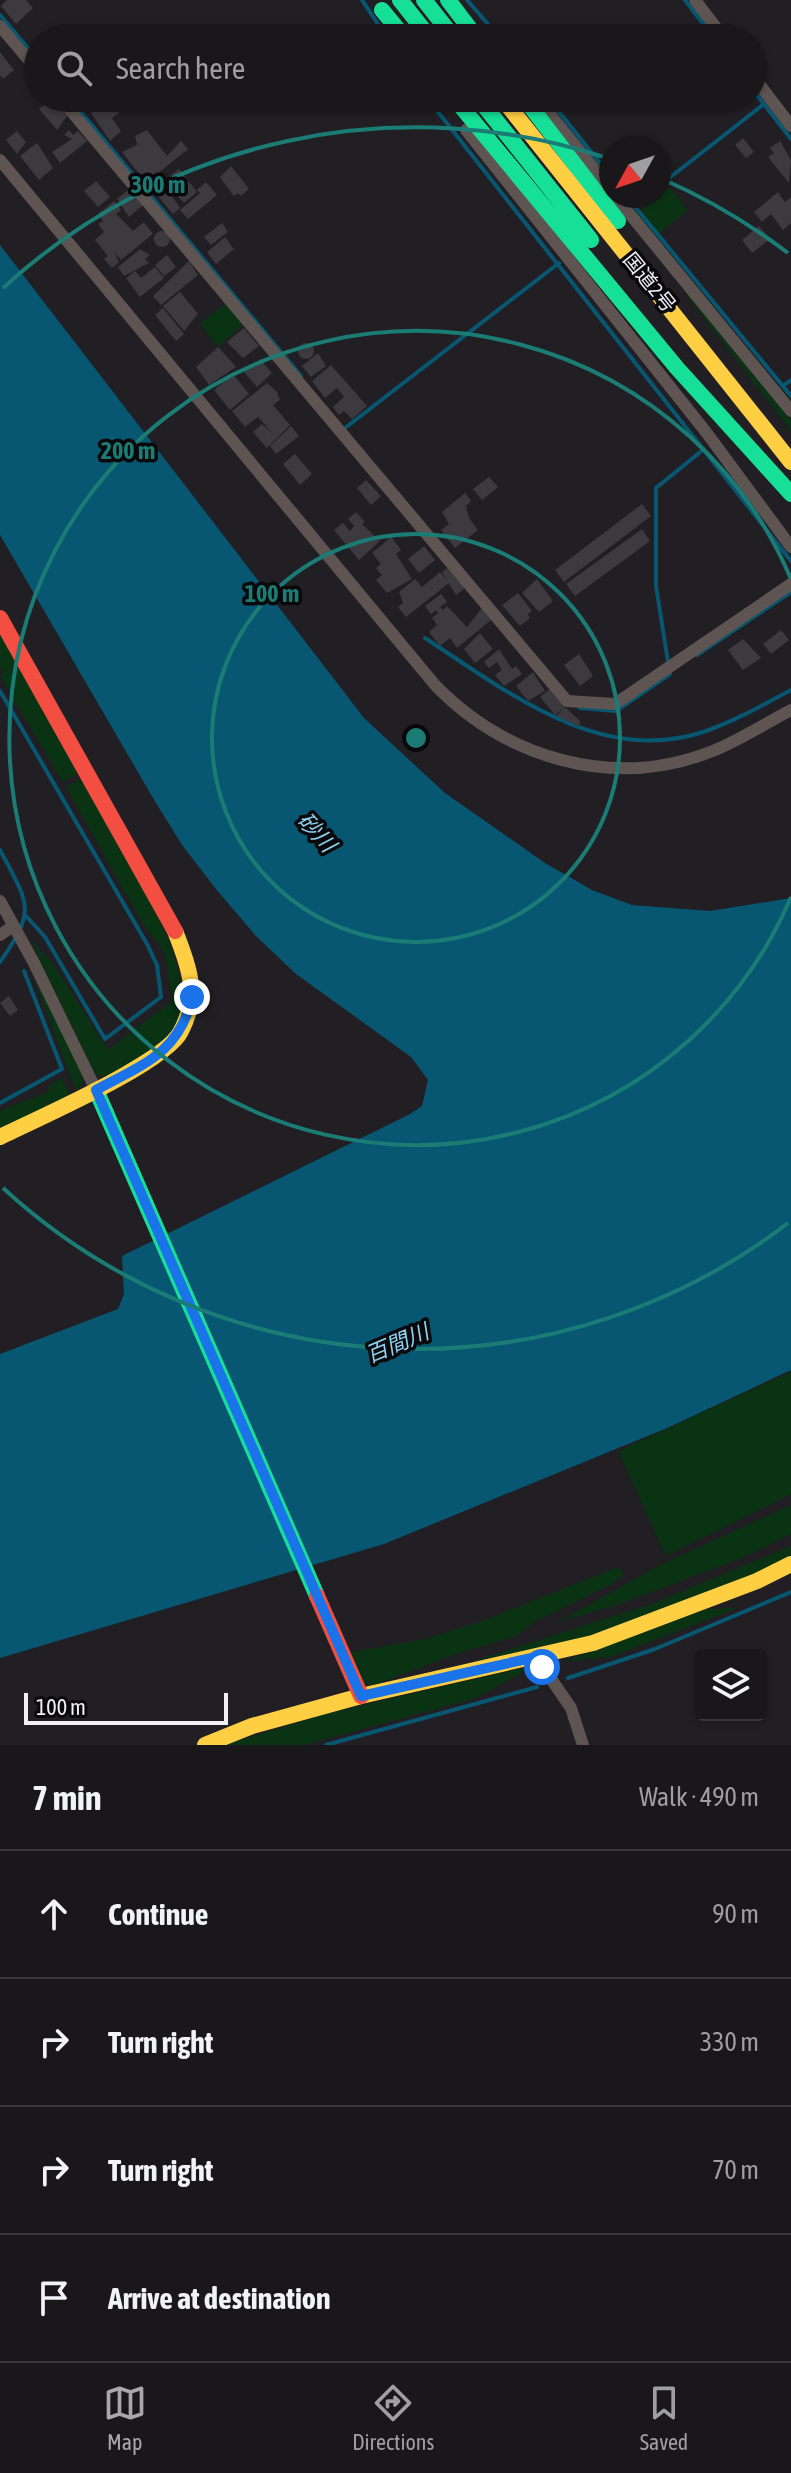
<!DOCTYPE html>
<meta charset="utf-8">
<style>
:root{--surface:#19171a;--page:#222023;--text:#f1f3f6;--muted:#9f9fa2;--line:#373639;--accent:#a8a7ac}
body{margin:0;font-family:"Asap Condensed","Noto Sans JP",sans-serif;background:var(--page);color:var(--text)}
.controls{position:absolute;right:24px;bottom:24px;display:grid;overflow:hidden;border-radius:8px;box-shadow:0 2px 6px #0004}
.controls button{width:72px;height:72px;display:grid;place-items:center;padding:0;border:0;border-bottom:2px solid var(--line);background:var(--surface);color:var(--text);font:40px sans-serif}
.compass{position:absolute;left:599px;top:136px;width:72px;height:72px;border-radius:50%;background:var(--surface);box-shadow:0 2px 6px #0004;rotate:230deg}
.scale{position:absolute;left:24px;bottom:20px;width:204px;box-sizing:border-box;padding-left:8px;border:4px solid #f1f0f5;border-top:0;font-size:22px;line-height:28px;white-space:nowrap;color:#f1f0f5;-webkit-text-stroke:6px #09080b;paint-order:stroke}
.stop{position:absolute;width:24px;height:24px;margin:-18px;border:6px solid #1a73e8;border-radius:50%;background:#fff}
.stop.end{background:#1a73e8;border-color:#fff;box-shadow:0 2px 8px #0008}
.list{margin:0;padding:0;list-style:none}
h2{display:flex;justify-content:space-between;align-items:center;height:104px;margin:0;padding:0 32px;font-size:34px}
h2 small{font-size:26px;font-weight:400;color:var(--muted)}
.list li{display:grid;grid-template-columns:52px 1fr auto;gap:24px;align-items:center;box-sizing:border-box;height:128px;padding:0 32px;border-top:2px solid var(--line)}
.list b{display:block;font-size:30px;white-space:nowrap}
.list em{font-size:26px;font-style:normal;color:var(--muted)}
.icon{flex:none;width:44px;height:44px;fill:none;stroke:currentColor;stroke-width:2;stroke-linecap:round;stroke-linejoin:round}
.map{position:relative;flex:none;width:791px;height:1745px;overflow:hidden}
.search{position:absolute;background:var(--surface);box-shadow:0 2px 6px #0004;left:24px;right:24px;top:24px;height:88px;display:flex;align-items:center;gap:20px;box-sizing:border-box;padding:0 28px;border-radius:44px;color:var(--muted);font-size:30px}
.sheet{height:616px;background:var(--surface)}
nav{display:flex;justify-content:space-around;align-items:center;box-sizing:border-box;height:112px;border-top:2px solid var(--line);background:var(--surface);font-size:22px;color:var(--muted)}
nav a{display:grid;justify-items:center;gap:4px}
nav .on{color:var(--accent)}
.map>svg:first-child{display:block}
</style>
<div class="map">
<svg width="791" height="1745" viewBox="0 0 791 1745">
<rect width="100%" height="100%" fill="#211f23"/>
<path fill="#0a3314" d="M669 187 688 210 655 237 637 214Z
M685 290 791 421V431L687 296Z
M226 303 243 325 218 347 200 324Z
M0 634 80 772 63 782 0 676 4 672 0 667Z
M83 778C110 825 202 968 178 1019 166 1046 132 1061 108 1076L96 1075 30 939 53 964 108 1050 172 1001 165 954 140 919 66 787Z
M28 962 82 1073 83 1083 76 1091Z
M61 1078 70 1095 0 1129V1111L48 1092 49 1086Z
M791 1372V1494L666 1556 618 1451Z
M791 1505V1534L742 1558 620 1604 558 1622 660 1565Z
M791 1546V1557L706 1595 592 1636 471 1662 651 1604Z
M618 1567 624 1574 614 1583 534 1622 517 1636 462 1652 371 1686 363 1682 351 1652 425 1639 480 1622Z
M738 1608 611 1657 565 1661 706 1609Z
M517 1669H528L476 1698 304 1745H224L329 1713Z"/>
<path fill="#075772" d="M0 245 364 718 445 793 545 863 592 890 632 905 710 911 791 898V1370L667 1428 384 1544 0 1658V1354L118 1309 124 1294 122 1256 410 1114 422 1106 428 1080 411 1057 296 974 256 936 216 889 182 845 153 798 0 535Z"/>
<g fill="none" stroke-linecap="round" stroke-linejoin="round">
<path stroke="#075772" stroke-width="4" d="M362 0 387 38
M467 0 500 38
M685 0 714 38
M0 15 38 60
M753 90 791 139
M69 98 301 376
M427 98 791 561
M548 98 611 177
M659 186 764 104
M626 196 791 396
M634 206 646 196
M783 386 791 380
M345 428 559 263
M425 638C506 691 600 766 703 732 733 722 763 705 791 690
M697 655 791 592
M668 662 656 586V488L704 449
M0 691 147 944 157 965 161 997 105 1039 45 937 26 916
M577 704 580 708 616 711 670 674
M0 850C29 905 37 909 0 962
M0 1103 62 1069 24 971
M568 1678 655 1649 791 1592
M326 1745 537 1687"/>
</g>
<path fill="#3c3a3e" d="M7 0H26L33 8 16 24 1 6Z
M0 52 14 70 3 79 0 75Z
M52 98 67 116 57 130 39 109Z
M110 100 119 113 112 118 121 131 110 141 91 113Z
M69 130 73 135 78 131 87 141 60 163 52 152 72 139 64 135Z
M147 130 167 156 181 141 188 149 146 183 122 152 137 145 135 136Z
M17 131 26 142 17 154 6 140Z
M743 138 754 152 746 158 735 145Z
M780 141 791 160 789 183 768 157 774 153 770 148Z
M37 143 53 168 39 180 20 156Z
M231 166 249 189 241 196 238 193 234 196 220 177Z
M179 169 197 192 184 203 164 181Z
M96 181 110 197 98 207 84 191Z
M206 182 217 195 188 219 180 210 200 193 197 190Z
M163 183 180 208 173 214 154 191Z
M129 189 143 205 129 217 117 199Z
M778 192 785 202 791 197V223L783 230 771 214 762 222 754 212Z
M114 201 121 210 116 214 133 231 144 222 153 234 121 260 114 251 119 262 112 268 104 259 108 256 95 240 104 232 98 224 103 221 98 214Z
M222 223 228 232 211 245 204 237Z
M759 226 770 239 752 253 742 240Z
M154 239a8 8 0 1 1 16 0a8 8 0 1 1-16 0Z
M225 237 234 249 216 264 207 252Z
M140 249 150 255 145 259 149 263 124 276 118 267Z
M167 255 176 267 164 276 155 265Z
M189 261 198 275 161 305 153 296Z
M155 267 164 278 140 297 126 278 135 271 141 278Z
M180 292 198 314 184 331 163 306Z
M163 308 184 334 176 341 155 315Z
M244 328 259 346 243 358 227 342Z
M298 351a8 8 0 1 1 16 0a8 8 0 1 1-16 0Z
M218 347 236 367 209 385 196 367Z
M318 353 326 366 311 377 302 366Z
M260 359 272 373 257 387 244 372Z
M331 365 367 406 352 419 344 411 339 415 333 407 344 397 337 388 325 398 312 381Z
M233 374 249 394 230 410 214 390Z
M267 383 277 392 280 400 273 405 290 425 267 448 253 432 262 424 274 435 258 417 245 427 232 411Z
M291 426 299 436 276 454 270 446Z
M295 454 312 474 300 485 283 464Z
M489 477 498 487 482 500 473 489Z
M366 480 381 496 371 505 357 488Z
M465 493 471 501 466 506 469 518 478 530 455 548 441 530 449 524 442 512Z
M642 504 651 516 564 582 555 570Z
M356 512 365 522 362 524 380 541 359 560 334 530 343 523 350 531 354 526 348 519Z
M642 529 650 541 575 596 566 584Z
M391 537 401 550 396 554 412 579 387 593 376 580 382 575 376 568 381 564 372 553Z
M424 546 435 560 419 573 408 559Z
M447 568 465 588 456 595 442 572Z
M440 572 449 583 406 617 398 607 403 603 399 592 415 579 422 587Z
M537 579 553 601 539 612 522 593Z
M518 593 532 611 528 614 530 618 520 626 502 605Z
M441 594 447 602 440 607 443 610 447 606 467 627 482 608 491 620 457 648 450 638 440 646 429 632 437 625 432 618 438 613 436 610 431 614 425 606Z
M781 630 789 640 771 654 763 644Z
M480 633 493 649 475 663 464 649Z
M743 639 761 658 743 670 728 650Z
M499 649 512 669 516 666 522 674 504 686 495 675 502 670 497 662 489 668 484 662Z
M579 654 593 676 580 686 564 665Z
M533 672 545 691 528 701 516 686Z
M550 689 565 707 555 715 540 697Z
M565 707 580 721V727L556 716Z
M9 996 18 1010 10 1016 0 1003Z"/>
<g fill="none" stroke-linecap="round" stroke-linejoin="round">
<path stroke="#5e5451" stroke-width="12" d="M695 0 724 38
M0 26 38 71
M753 76 791 126
M60 98 567 701 615 704 791 584
M549 113 611 190
M466 130 706 432 791 547
M0 160 435 685C506 758 612 790 710 752 737 742 764 724 791 710
M615 196 791 411
M0 901 34 963 96 1090
M0 935 13 926
M536 1657 571 1708 583 1745"/>
<path stroke="#16e098" stroke-width="16" d="M400 0 430 38
M424 0 454 38
M448 0 477 38
M382 10 405 38
M454 98 677 368 791 494
M478 98 591 240
M524 98 618 221
M96 1090 317 1596"/>
<path stroke="#ffcf43" stroke-width="16" d="M502 98 791 462
M0 1137C36 1119 166 1063 181 1031 200 995 189 966 175 931
M205 1745 252 1726 361 1696 593 1643 757 1581 791 1564"/>
<path stroke="#f24e42" stroke-width="16" d="M0 618 175 931
M317 1596 361 1696"/>
</g>
<g fill="none" stroke-linecap="round" stroke-linejoin="round">
<path stroke="#1a73e8" stroke-width="10" d="M192 997C180 1053 142 1065 96 1090L361 1696 536 1657 542 1667"/>
</g>
<g fill="none" stroke="#1a7c75" stroke-width="4">
<circle cx="416" cy="738" r="204"/>
<path d="M791 897A407 407 0 1 1 791 579"/>
<path d="M788 1223A611 611 0 0 1 3 1188M3 288A611 611 0 0 1 610 159M660 178A611 611 0 0 1 788 253"/>
</g>
<g text-anchor="middle" dominant-baseline="central" stroke-width="7" stroke-linejoin="round" paint-order="stroke">
<g font-size="20" fill="#f1f0f5" stroke="#09080b">
<text transform="translate(650 282) rotate(51)">国道2号</text>
</g>
<g font-size="22" font-style="italic" fill="#8cd2f1" stroke="#09080b">
<text transform="translate(317 832) rotate(48)">砂川</text>
<text transform="translate(397 1343) rotate(-23)">百間川</text>
</g>
</g>
<circle cx="416" cy="738" r="12" fill="#1a7c75" stroke="#09080b" stroke-width="4"/>
<g font-size="24" text-anchor="middle" font-weight="bold" fill="#1a7c75" stroke="#09080b" stroke-width="7" stroke-linejoin="round" paint-order="stroke">
<text x="158" y="193">300 m</text>
<text x="128" y="459">200 m</text>
<text x="272" y="602">100 m</text>
</g>
</svg>
<div class="controls">
<button><svg class="icon" aria-label="layers" viewBox="0 0 24 24"><path d="M12 4l9 5-9 5-9-5zM3 14l9 5 9-5"/></svg></button>
</div>
<svg class="compass" viewBox="-18 -18 36 36"><path d="M0-13l5 13h-10z" fill="#e53935"/><path d="M0 13l5-13h-10z" fill="#9f9fa2"/></svg>
<div class="scale">100 m</div>
<div class="stop" style="left:542px;top:1667px"></div>
<div class="stop end" style="left:192px;top:997px"></div>
<div class="search"><svg class="icon" aria-label="search" viewBox="0 0 24 24"><circle cx="10" cy="10" r="6"/><path d="M15 15l6 6"/></svg>Search here</div>
</div>
<section class="sheet">
<h2>7 min<small>Walk · 490 m</small></h2>
<ul class="list">
<li><svg class="icon" aria-label="ahead" viewBox="0 0 24 24"><path d="M12 20V5M6 11l6-6 6 6"/></svg><div><b>Continue</b></div><em>90 m</em></li>
<li><svg class="icon" aria-label="right" viewBox="0 0 24 24"><path d="M7 20v-9h11M14 6l5 5-5 5"/></svg><div><b>Turn right</b></div><em>330 m</em></li>
<li><svg class="icon" aria-label="right" viewBox="0 0 24 24"><path d="M7 20v-9h11M14 6l5 5-5 5"/></svg><div><b>Turn right</b></div><em>70 m</em></li>
<li><svg class="icon" aria-label="arrive" viewBox="0 0 24 24"><path d="M6 21V4h12l-3 4 3 4H6"/></svg><div><b>Arrive at destination</b></div></li>
</ul>
</section>
<nav>
<a class="on"><svg class="icon" aria-label="map" viewBox="0 0 24 24"><path d="M3 6l6-2 6 2 6-2v14l-6 2-6-2-6 2zM9 4v14M15 6v14"/></svg>Map</a>
<a><svg class="icon" aria-label="directions" viewBox="0 0 24 24"><path d="M12 3l9 9-9 9-9-9zM9 14v-3h6M13 9l2 2-2 2"/></svg>Directions</a>
<a><svg class="icon" aria-label="saved" viewBox="0 0 24 24"><path d="M7 4h10v16l-5-4-5 4z"/></svg>Saved</a>
</nav>
